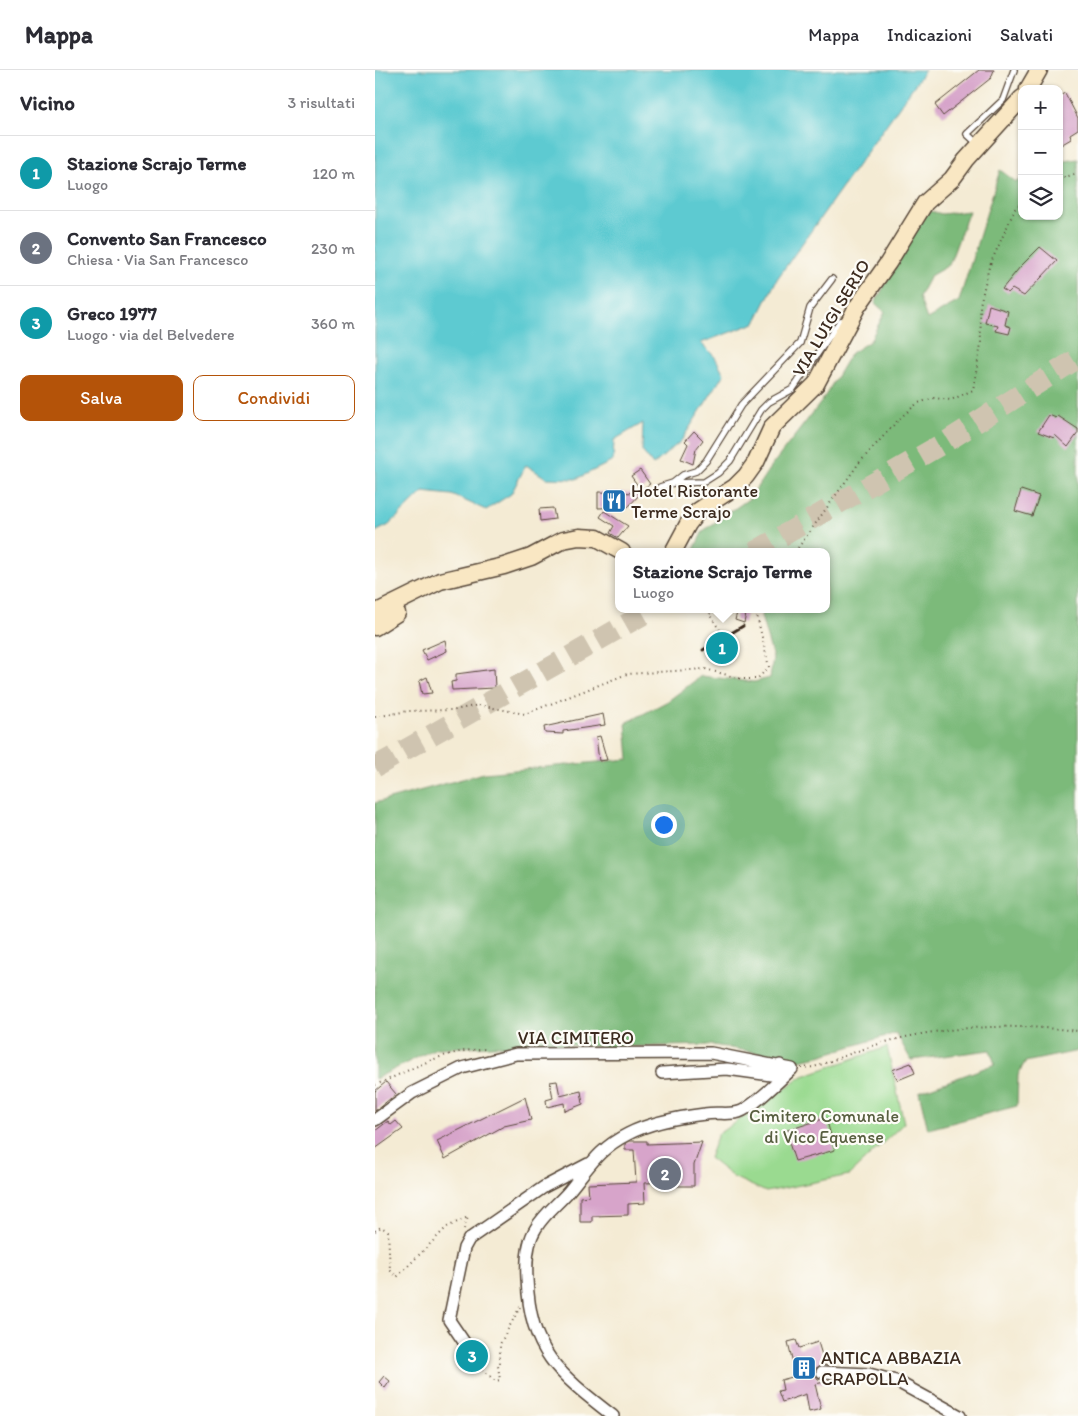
<!DOCTYPE html>
<html lang="it">
<meta charset="utf-8">
<style>
:root{--surface:#fff;--page:#f7f7f7;--text:#2b2b33;--muted:#7c7c81;--line:#e1e1e2;--accent:#b45309}
body{margin:0;font-family:Itim,sans-serif;background:var(--page);color:var(--text)}
.controls{position:absolute;right:15px;top:15px;display:grid;overflow:hidden;border-radius:10px;box-shadow:0 1px 4px #0004}
.controls button{width:45px;height:45px;display:grid;place-items:center;padding:0;border:0;border-bottom:1px solid var(--line);background:var(--surface);color:var(--text);font:25px sans-serif}
.you{position:absolute;left:288px;top:754px;width:18px;height:18px;margin:-12px;border:4px solid #fff;border-radius:50%;background:#1a73e8;box-shadow:0 0 0 8px #1a73e833}
.badge{display:grid;place-items:center;width:32px;height:32px;border-radius:50%;background:var(--accent);color:#fff;font-size:16px;font-weight:700}
.pin{position:absolute;translate:-50% -50%;border:2px solid #fff;box-shadow:0 1px 5px #0006}
.popup{position:absolute;left:240px;top:478px;width:215px;height:65px;box-sizing:border-box;display:grid;place-content:center;border-radius:10px;background:var(--surface);filter:drop-shadow(0 1px 4px #0005);font-size:16px;white-space:nowrap;color:var(--muted)}
.popup b{font-size:19px;color:var(--text)}
.popup::after{content:'';position:absolute;left:50%;top:100%;margin-left:-10px;border:10px solid transparent;border-top-color:var(--surface)}
.list{margin:0;padding:0;list-style:none}
h2{display:flex;justify-content:space-between;align-items:center;height:65px;margin:0;padding:0 20px;font-size:21px}
h2 small{font-size:16px;font-weight:400;color:var(--muted)}
.list li{display:grid;grid-template-columns:32px 1fr auto;gap:15px;align-items:center;box-sizing:border-box;height:75px;padding:0 20px;border-top:1px solid var(--line)}
.list b{display:block;font-size:19px;white-space:nowrap}
.list p{margin:0;font-size:16px;white-space:nowrap;color:var(--muted)}
.list em{font-size:16px;font-style:normal;color:var(--muted)}
.actions{display:flex;gap:10px;padding:15px 20px}
.actions a{flex:1;padding:11px 0;border:1px solid var(--accent);border-radius:10px;text-align:center;font-size:18px;color:var(--accent)}
.actions .main{background:var(--accent);color:#fff}
.icon{flex:none;width:28px;height:28px;fill:none;stroke:currentColor;stroke-width:2;stroke-linecap:round;stroke-linejoin:round}
.map{position:relative;flex:none;width:703px;height:1346px;overflow:hidden}
header{display:flex;align-items:center;gap:30px;box-sizing:border-box;height:70px;padding:0 25px;background:var(--surface);border-bottom:1px solid var(--line)}
header strong{font-size:24px}
nav{display:flex;gap:28px;margin-inline-start:auto;font-size:18px}
main{display:flex}
aside{flex:1;background:var(--surface)}
.map>svg:first-child{display:block}
</style>
<header>
<strong>Mappa</strong>
<nav><a>Mappa</a><a>Indicazioni</a><a>Salvati</a></nav>
</header>
<main>
<aside>
<h2>Vicino<small>3 risultati</small></h2>
<ul class="list">
<li><span class="badge" style="background:#0f9aa8">1</span><div><b>Stazione Scrajo Terme</b><p>Luogo</p></div><em>120 m</em></li>
<li><span class="badge" style="background:#6b7280">2</span><div><b>Convento San Francesco</b><p>Chiesa · Via San Francesco</p></div><em>230 m</em></li>
<li><span class="badge" style="background:#0f9aa8">3</span><div><b>Greco 1977</b><p>Luogo · via del Belvedere</p></div><em>360 m</em></li>
</ul>
<div class="actions"><a class="main">Salva</a><a>Condividi</a></div>
</aside>
<div class="map">
<svg width="703" height="1346" viewBox="0 0 703 1346">
<rect width="100%" height="100%" fill="#fdfcf7"/>
<filter id="ink" filterUnits="userSpaceOnUse"><feTurbulence type="fractalNoise" baseFrequency=".02" numOctaves="2"/><feDisplacementMap in="SourceGraphic" scale="10" xChannelSelector="R" yChannelSelector="G"/><feConvolveMatrix kernelMatrix="1 2 1 2 8 2 1 2 1" color-interpolation-filters="sRGB"/></filter>
<filter id="wash" filterUnits="userSpaceOnUse"><feTurbulence type="fractalNoise" baseFrequency=".0096" numOctaves="4" result="noise"/><feDisplacementMap in="SourceGraphic" scale="20" xChannelSelector="R" yChannelSelector="G"/><feGaussianBlur stdDeviation="1.12" result="paint"/><feColorMatrix in="noise" values="0 0 0 0 0 0 0 0 0 0 0 0 0 0 0 0 0 1.4 0 .05"/><feComposite in="paint" operator="in"/></filter>
<g filter="url(#wash)">
<rect width="100%" height="100%" fill="#f4ebd4"/>
<path fill="#9ada90" stroke="#6a8257" d="M512 977 529 1053 474 1105 391 1122 358 1107 334 1088 343 1064 428 1006Z"/>
<path fill="#7bba7a" stroke="#5b724c" d="M703 89V981L650 992 643 1005 642 1036 553 1059 544 1022 620 994 615 980 536 990 521 963 444 986 424 990 338 975 231 977 176 974 61 978 0 1009V733L109 703 254 689 251 653 293 631 326 606 379 612 395 608 398 588 386 546 388 539H451V482H318L328 461 375 428 394 399 447 331 476 283 495 271 510 242 500 233 551 140 567 144 594 141 574 195 555 206 544 227 552 249 584 231 625 100 641 112 647 109V146H684V92Z"/>
<path fill="#5dcad1" stroke="#4c7a78" d="M0 0H550L402 209 380 253 326 273 340 287 349 304 306 371 278 395 267 381 268 353 239 370 238 391 201 409 171 408 151 395 136 424 111 440 77 425 48 422 14 455 0 462Z"/>
<g id="blocks">
<path fill="#d7a4ca" d="M604 0H619L616 8 568 46 560 35Z
M690 23 703 48V59L695 64 696 69 684 76V26Z
M665 177 682 191 649 226 637 219 633 223 627 219 645 197Z
M614 235 633 241 630 255 636 257 634 264 621 261 623 256 610 253Z
M674 345 681 348 683 346 703 359V363L693 377 680 365 679 368 663 362Z
M319 361 328 370 321 379 318 394 306 389 313 374 310 371Z
M265 400 275 414 266 420 256 406Z
M646 420 664 426 657 446 640 441Z
M223 422 266 423 253 437 223 438Z
M178 438 180 449 165 451 164 439Z
M229 441 253 456 243 468 235 463 239 456 225 447Z
M363 539H372L369 553 360 550Z
M70 570 72 581 52 590 47 580Z
M119 599 120 618 77 620 76 612 81 611V604Z
M52 607 57 623 47 624 44 611Z
M228 644 230 655 188 661V664L170 663 169 657Z
M225 666 232 690 224 691 221 667Z
M536 993 540 1003 523 1010 517 1000Z
M182 1011 185 1026 206 1021 208 1034 190 1041 189 1033 172 1037 171 1030 178 1028 175 1012Z
M11 1012 21 1024 0 1041V1021Z
M150 1027 156 1050 129 1056 70 1089 62 1071Z
M451 1048 460 1080 420 1091 410 1061Z
M13 1051 16 1055 21 1051 28 1059 0 1079V1061Z
M255 1071H272V1074L327 1072 319 1095V1116H294V1112L269 1113 270 1133 253 1134V1145L217 1146V1152H205V1127L214 1126 213 1114 261 1112 259 1080H250V1074Z
M421 1270 424 1278 443 1272 450 1295 441 1298 440 1305 443 1309 455 1311 440 1314 446 1339 434 1342 431 1324 407 1332 403 1321 408 1320 406 1310 421 1306 413 1272Z
M9 1306 15 1311 10 1318 4 1312Z"/>
</g>
</g>
<g filter="url(#ink)">
<use href="#blocks" fill-opacity="0" stroke="#574739" stroke-width="1"/>
<g fill="none" stroke-linecap="round" stroke-linejoin="round">
<path stroke="#cfc4b0" stroke-width="21" stroke-dasharray="21 11" stroke-linecap="butt" d="M379 482 572 371 703 288
M0 697 278 539"/>
<defs>
<path id="lane" d="M604 75 592 64 628 30 639 0
M298 413 308 405 321 401 331 391 366 335 425 273 435 238 457 209
M285 417 298 413 329 412 343 403 355 391 386 340 394 332 418 319 465 251 473 250"/>
<path id="street" d="M287 1003 352 999 396 1005 405 995
M0 1050 37 1023 87 998 141 984 336 983 417 999C406 1009 377 1038 364 1042 354 1045 341 1042 330 1044 305 1047 276 1052 253 1064 223 1079 214 1097 194 1121 184 1133 169 1144 161 1158 152 1172 151 1192 152 1209 155 1282 184 1304 238 1346
M89 1272 74 1250 89 1178 94 1169 169 1117 213 1094
M447 1302 494 1304 521 1311 585 1346"/>
<path id="secondary" d="M653 19 664 0
M298 482 313 454 323 441 360 417 371 406 381 392 397 357 441 314 482 237 513 193 550 133 577 109 591 90 647 28
M0 543 65 511 129 496 156 487 188 470 204 467 222 468 247 482
M0 557 22 543"/>
</defs>
<use href="#lane" stroke="#574739" stroke-width="8"/>
<use href="#street" stroke="#574739" stroke-width="14"/>
<use href="#secondary" stroke="#574739" stroke-width="19"/>
<path stroke="#574739" stroke-width="2" stroke-dasharray="1 4" stroke-linecap="butt" d="M684 109 703 103
M420 482 484 393 526 347 543 333 559 328 576 330 598 320 606 274 605 235 614 197 640 139 647 132
M334 539 336 543 334 544 353 572
M0 647 33 641 80 640 103 635 150 644 252 604 330 599 367 609H382L394 597 382 546V539
M426 998 439 997C465 988 491 977 518 970 578 955 641 954 703 961
M0 1015C42 998 65 980 113 979
M0 1161 6 1157 13 1161 15 1200 22 1207 72 1157 93 1147 89 1159
M99 1274H102L104 1296 120 1311 125 1310 123 1296 125 1293V1274L145 1237"/>
<use href="#lane" stroke="#fff" stroke-width="5.5"/>
<use href="#street" stroke="#fff" stroke-width="11"/>
<use href="#secondary" stroke="#f9e7c3" stroke-width="16"/>
<path stroke="#3b2a1e" stroke-width="3" d="M328 580 368 556"/>
</g>
</g>
<defs>
<symbol id="restaurant-square" viewBox="-11 -11 22 22"><rect x="-9" y="-9" width="18" height="18" rx="4" fill="#1f6fb2" stroke="#fdfcf7"/><path d="M-5-6h1v4h1v-4h1v4h1v-4h1v5L-1.5 .5V6h-2V.5L-5-1ZM5-6V6H3V1.5H1.5Q1.5-4 5-6Z" fill="#fff"/></symbol>
<symbol id="building-square" viewBox="-11 -11 22 22"><rect x="-9" y="-9" width="18" height="18" rx="4" fill="#1f6fb2" stroke="#fdfcf7"/><path d="M-4-6H4V6H1V3H-1V6H-4ZM-2.5-4.3h1.7v1.8h-1.7ZM.8-4.3h1.7v1.8H.8ZM-2.5-1h1.7V.8h-1.7ZM.8-1h1.7V.8H.8Z" fill="#fff"/></symbol>
</defs>
<g fill-rule="evenodd">
<use href="#restaurant-square" x="225" y="417" width="28" height="28"/>
<use href="#building-square" x="415" y="1284" width="28" height="28"/>
</g>
<g text-anchor="middle" dominant-baseline="central" stroke-width="4.5" stroke-linejoin="round" paint-order="stroke">
<g font-size="18" fill="#3b2a1e" stroke="#fdfcf7">
<text transform="translate(456 248) rotate(-59)">VIA LUIGI SERIO</text>
<text x="201" y="968">VIA CIMITERO</text>
</g>
<g font-size="18" fill="#3b2a1e" stroke="#fdfcf7" text-anchor="start">
<text x="256" y="421">Hotel Ristorante<tspan x="256" dy="21">Terme Scrajo</tspan></text>
<text x="446" y="1288">ANTICA ABBAZIA<tspan x="446" dy="21">CRAPOLLA</tspan></text>
</g>
<g font-size="18" fill="#585f40" stroke="#fdfcf7">
<text x="449" y="1046">Cimitero Comunale<tspan x="449" dy="21">di Vico Equense</tspan></text>
</g>
</g>
</svg>
<div class="controls">
<button>+</button>
<button>−</button>
<button><svg class="icon" aria-label="layers" viewBox="0 0 24 24"><path d="M12 4l9 5-9 5-9-5zM3 14l9 5 9-5"/></svg></button>
</div>
<div class="you"></div>
<div class="pin badge" style="left:347px;top:578px;background:#0f9aa8">1</div>
<div class="popup"><b>Stazione Scrajo Terme</b>Luogo</div>
<div class="pin badge" style="left:290px;top:1104px;background:#6b7280">2</div>
<div class="pin badge" style="left:97px;top:1286px;background:#0f9aa8">3</div>
</div>
</main>
